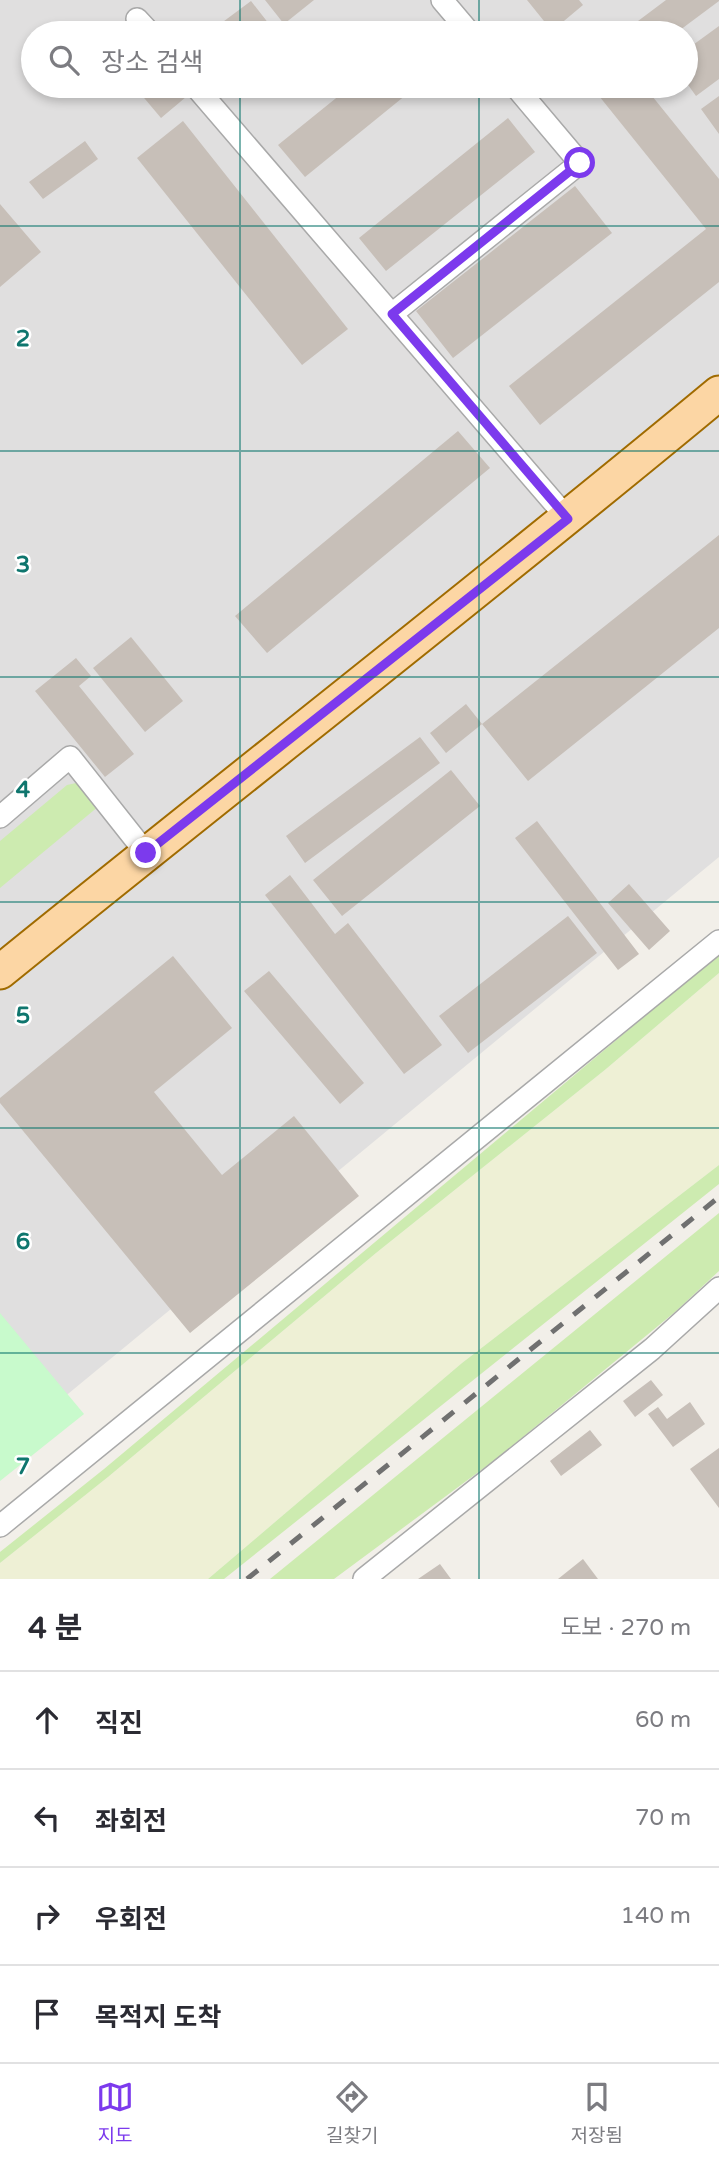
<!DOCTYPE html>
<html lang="ko">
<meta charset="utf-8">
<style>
:root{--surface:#fff;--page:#f7f7f7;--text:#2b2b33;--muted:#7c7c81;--line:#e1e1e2;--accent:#7c3aed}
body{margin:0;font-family:"Varela Round","Noto Sans KR",sans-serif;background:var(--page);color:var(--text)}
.stop{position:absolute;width:21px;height:21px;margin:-16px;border:5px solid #7c3aed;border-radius:50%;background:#fff}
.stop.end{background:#7c3aed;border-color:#fff;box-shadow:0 2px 7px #0008}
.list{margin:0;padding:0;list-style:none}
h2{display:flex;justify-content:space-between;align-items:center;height:91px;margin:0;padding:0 28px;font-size:30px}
h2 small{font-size:23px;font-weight:400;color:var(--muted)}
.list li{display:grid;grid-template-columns:46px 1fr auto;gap:21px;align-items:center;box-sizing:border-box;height:98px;padding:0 28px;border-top:2px solid var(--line)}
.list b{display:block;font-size:26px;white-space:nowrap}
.list em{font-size:23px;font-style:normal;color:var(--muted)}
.icon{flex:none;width:38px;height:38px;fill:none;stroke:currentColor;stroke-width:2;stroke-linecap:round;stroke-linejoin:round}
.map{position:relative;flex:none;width:719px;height:1579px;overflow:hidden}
.search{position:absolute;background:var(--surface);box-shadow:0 4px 10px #0003;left:21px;right:21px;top:21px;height:77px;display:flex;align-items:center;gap:18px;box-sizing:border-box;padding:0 24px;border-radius:38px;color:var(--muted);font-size:26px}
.sheet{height:483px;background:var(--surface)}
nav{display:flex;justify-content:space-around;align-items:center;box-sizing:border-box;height:98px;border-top:2px solid var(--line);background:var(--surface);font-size:19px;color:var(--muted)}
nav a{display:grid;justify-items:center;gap:4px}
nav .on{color:var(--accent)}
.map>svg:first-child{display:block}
</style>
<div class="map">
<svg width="719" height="1579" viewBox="0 0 719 1579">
<rect width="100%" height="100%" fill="#f2efe9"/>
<path fill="#e0dfdf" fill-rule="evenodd" d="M0 0H719V857L0 1450ZM33 33H686V86H33Z"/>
<path fill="#eef0d5" d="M719 973V1165L462 1363 208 1579H0V1563L108 1477 376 1253 606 1069Z"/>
<path fill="#cdebb0" d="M76 783 99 806 0 888V841L67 785Z
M719 954V973L606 1069 376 1253 108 1477 0 1563V1552L104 1469Z
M719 1165V1184L224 1579H208L462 1363Z
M719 1213V1271L675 1312 496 1459 334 1579H270Z"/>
<path fill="#c8facc" d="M0 1313 84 1414 0 1481Z"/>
<path fill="#c7bfb8" d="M265 0H314L284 24Z
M527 0H579L583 5 552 31Z
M666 0H719V1L676 33H641L634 24Z
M251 1 276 33H208Z
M430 22 439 33H416Z
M719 26V79L696 96 686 82V50Z
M134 86H177L186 97 161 118Z
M351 86H417L305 177 278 145Z
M591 86H644L719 179V282L540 425 509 386 706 229Z
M719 96V134L701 109Z
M508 118 535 152 386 271 359 238Z
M183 121 348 329 302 365 137 158Z
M85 141 98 159 43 199 29 182Z
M575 186 612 233 453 358 416 311Z
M0 204 41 252 0 287Z
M458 431 490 468 267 653 235 616Z
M719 535V628L528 781 482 724Z
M131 637 183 701 145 732 93 668Z
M76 658 91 676 79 686 134 754 105 777 35 691Z
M466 704 482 724 446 753 430 733Z
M420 737 440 763 305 863 286 836Z
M451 770 480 806 342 916 313 880Z
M537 821 639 954 618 970 515 838Z
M290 875 335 934 348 923 442 1045 404 1074 265 895Z
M629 884 670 931 649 950 608 903Z
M568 916 597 953 468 1053 439 1016Z
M173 956 232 1028 154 1092 222 1175 294 1116 359 1196 190 1333 0 1103V1098Z
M269 971 364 1083 340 1104 244 991Z
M651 1380 663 1395 635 1417 623 1401Z
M690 1402 705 1424 673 1447 648 1414 658 1407 667 1419Z
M590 1430 602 1445 561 1476 550 1461Z
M719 1448V1508L690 1469Z
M583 1559 598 1579H558Z
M440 1564 451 1579H418Z"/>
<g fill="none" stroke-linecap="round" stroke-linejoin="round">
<defs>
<path id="street" d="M442 0 470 33
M137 19 150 33
M195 86 568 519
M392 314 580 163 515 86
M0 817 70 757 146 853
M0 1526 719 941
M364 1579 652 1349 719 1288"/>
<path id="primary" d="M0 972C239 778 482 590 719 393"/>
</defs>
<use href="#street" stroke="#a9a9a9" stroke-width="24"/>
<use href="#primary" stroke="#a06b00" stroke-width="37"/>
<use href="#street" stroke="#fff" stroke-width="21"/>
<use href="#primary" stroke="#fcd6a4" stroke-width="33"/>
<path stroke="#707070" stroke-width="5" stroke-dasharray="14 14" stroke-linecap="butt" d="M247 1579 719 1197"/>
</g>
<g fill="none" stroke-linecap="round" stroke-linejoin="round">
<path stroke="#7c3aed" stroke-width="9" d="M146 853 568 519 392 314 580 163"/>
</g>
<path fill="none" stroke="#0f766e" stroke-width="2" stroke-opacity="0.55" d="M240 0V33M479 0V33M240 86V1579M479 86V1579M0 226H719M0 451H719M0 677H719M0 902H719M0 1128H719M0 1353H719"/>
<g font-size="23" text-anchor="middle" font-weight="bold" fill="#0f766e" stroke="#fff" stroke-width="5" stroke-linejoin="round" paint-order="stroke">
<text x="23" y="346">2</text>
<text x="23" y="572">3</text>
<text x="23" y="797">4</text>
<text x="23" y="1023">5</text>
<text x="23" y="1249">6</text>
<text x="23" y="1474">7</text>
</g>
</svg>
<div class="stop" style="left:580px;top:163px"></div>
<div class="stop end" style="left:146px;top:853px"></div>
<div class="search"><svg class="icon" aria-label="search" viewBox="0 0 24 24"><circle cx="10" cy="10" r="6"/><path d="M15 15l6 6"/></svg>장소 검색</div>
</div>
<section class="sheet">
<h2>4 분<small>도보 · 270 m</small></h2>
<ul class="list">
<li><svg class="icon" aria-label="ahead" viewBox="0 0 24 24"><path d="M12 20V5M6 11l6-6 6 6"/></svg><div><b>직진</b></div><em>60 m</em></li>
<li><svg class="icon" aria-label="left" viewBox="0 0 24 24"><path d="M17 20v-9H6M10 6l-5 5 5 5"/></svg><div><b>좌회전</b></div><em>70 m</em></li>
<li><svg class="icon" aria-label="right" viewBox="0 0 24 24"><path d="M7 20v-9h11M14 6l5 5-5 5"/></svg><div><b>우회전</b></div><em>140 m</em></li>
<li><svg class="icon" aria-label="arrive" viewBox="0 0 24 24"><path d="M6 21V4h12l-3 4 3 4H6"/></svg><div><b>목적지 도착</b></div></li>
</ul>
</section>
<nav>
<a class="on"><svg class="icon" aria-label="map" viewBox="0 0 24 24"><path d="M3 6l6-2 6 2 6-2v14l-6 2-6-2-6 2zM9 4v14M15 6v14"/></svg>지도</a>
<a><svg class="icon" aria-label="directions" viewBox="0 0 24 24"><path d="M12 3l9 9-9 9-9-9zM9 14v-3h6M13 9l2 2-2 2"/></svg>길찾기</a>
<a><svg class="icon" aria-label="saved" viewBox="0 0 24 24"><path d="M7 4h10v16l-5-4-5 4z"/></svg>저장됨</a>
</nav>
